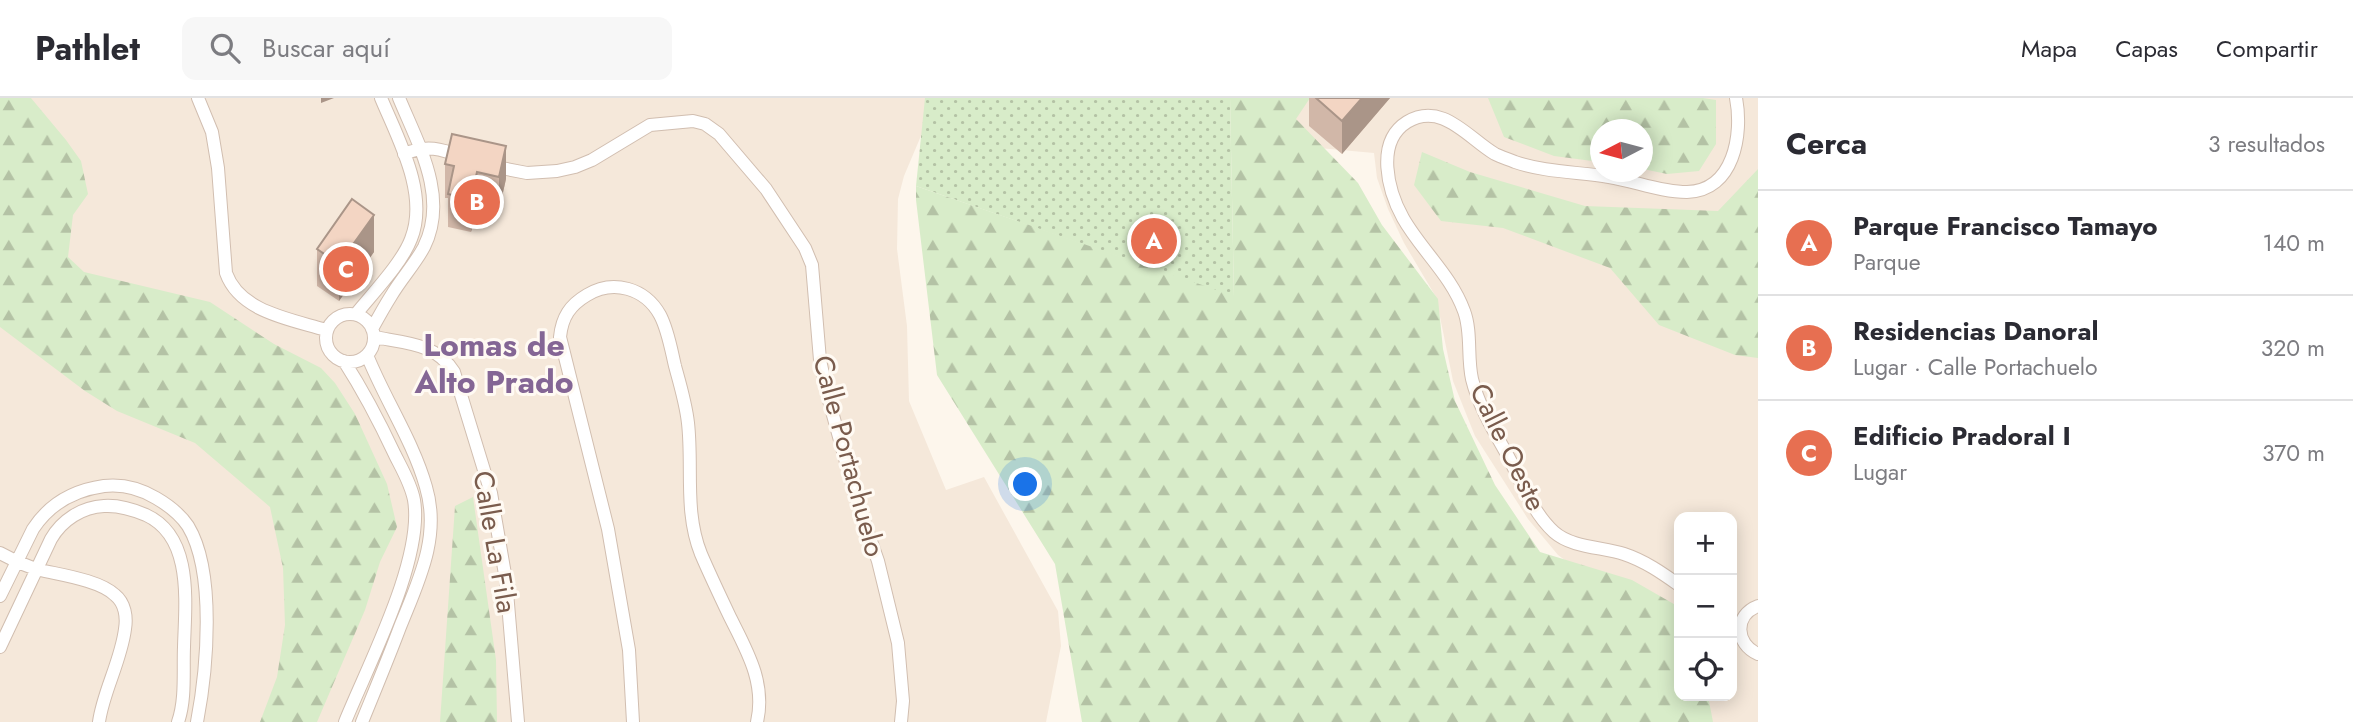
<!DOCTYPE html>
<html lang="es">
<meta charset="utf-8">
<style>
:root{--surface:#fff;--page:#f7f7f7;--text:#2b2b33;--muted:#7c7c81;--line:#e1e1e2;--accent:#e76f51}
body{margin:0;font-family:Jost,sans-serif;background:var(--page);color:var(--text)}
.controls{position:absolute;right:21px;bottom:21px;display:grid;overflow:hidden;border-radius:14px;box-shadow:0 4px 18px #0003}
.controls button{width:63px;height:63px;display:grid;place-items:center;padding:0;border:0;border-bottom:2px solid var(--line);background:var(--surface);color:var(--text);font:35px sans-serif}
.compass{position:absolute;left:1590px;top:21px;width:63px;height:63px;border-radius:50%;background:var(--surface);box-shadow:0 4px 18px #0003;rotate:264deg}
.you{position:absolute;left:1026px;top:387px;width:24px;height:24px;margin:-18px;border:5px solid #fff;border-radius:50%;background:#1a73e8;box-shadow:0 0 0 10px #1a73e833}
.badge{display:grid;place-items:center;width:46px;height:46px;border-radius:50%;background:var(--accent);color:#fff;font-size:23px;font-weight:700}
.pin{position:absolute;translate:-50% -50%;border:4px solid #fff;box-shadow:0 2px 7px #0006}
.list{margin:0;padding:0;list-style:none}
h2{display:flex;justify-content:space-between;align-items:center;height:91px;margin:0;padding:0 28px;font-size:30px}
h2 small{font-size:23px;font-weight:400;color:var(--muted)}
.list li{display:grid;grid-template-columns:46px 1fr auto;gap:21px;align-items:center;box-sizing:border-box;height:105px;padding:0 28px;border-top:2px solid var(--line)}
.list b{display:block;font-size:26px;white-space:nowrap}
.list p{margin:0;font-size:23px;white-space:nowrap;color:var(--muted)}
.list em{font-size:23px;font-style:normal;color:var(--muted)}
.icon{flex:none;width:38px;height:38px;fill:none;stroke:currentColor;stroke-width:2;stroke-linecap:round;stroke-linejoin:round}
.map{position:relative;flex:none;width:1758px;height:624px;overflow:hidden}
header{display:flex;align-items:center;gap:42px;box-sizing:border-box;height:98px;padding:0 35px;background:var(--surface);border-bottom:2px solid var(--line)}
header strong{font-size:33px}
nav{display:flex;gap:38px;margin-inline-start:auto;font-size:24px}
.search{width:490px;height:63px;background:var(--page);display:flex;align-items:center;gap:18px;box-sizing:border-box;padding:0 24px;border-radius:14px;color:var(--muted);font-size:26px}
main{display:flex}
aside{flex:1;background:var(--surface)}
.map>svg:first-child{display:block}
</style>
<header>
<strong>Pathlet</strong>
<div class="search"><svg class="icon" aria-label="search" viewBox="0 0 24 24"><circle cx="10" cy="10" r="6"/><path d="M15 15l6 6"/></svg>Buscar aquí</div>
<nav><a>Mapa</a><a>Capas</a><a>Compartir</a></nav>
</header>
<main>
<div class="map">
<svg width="1758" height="624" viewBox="0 0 1758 624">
<defs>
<pattern id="grass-dots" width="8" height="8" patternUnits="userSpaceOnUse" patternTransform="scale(1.75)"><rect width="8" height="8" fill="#d8ecc9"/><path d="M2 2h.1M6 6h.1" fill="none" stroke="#b4c2a5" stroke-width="1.8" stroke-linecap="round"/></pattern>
<pattern id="forest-firs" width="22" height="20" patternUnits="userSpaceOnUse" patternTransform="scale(1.75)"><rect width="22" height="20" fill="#d8ecc9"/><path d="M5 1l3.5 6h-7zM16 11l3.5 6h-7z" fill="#b4c2a5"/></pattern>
</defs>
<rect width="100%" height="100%" fill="#fdf6ec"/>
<path fill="#f5e8da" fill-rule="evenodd" d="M0 0H937L904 78 898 101 897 151 907 228 909 303 946 392 984 379 1058 513 1061 548 1046 624H0Z
M1278 0H1758V624H1687L1689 598H1732V419H1679V525L1603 490 1558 457 1528 421 1475 338 1453 283 1436 199 1404 145 1388 111 1377 80 1374 55 1286 47ZM1601 32H1643V74H1601Z"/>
<path fill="url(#grass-dots)" d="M925 0H1230L1234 199 916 88Z"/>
<path fill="url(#forest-firs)" d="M0 0H31L66 42 81 63 88 96 73 117 68 159 84 174 210 204 274 246 321 270 335 285 355 316 387 386 397 429 380 464 365 512 317 624H260L277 579 285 527 283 470 270 409 195 345 117 313 85 293 0 229Z
M1230 0H1310L1296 21 1358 85 1382 127 1438 201 1443 251 1455 303 1495 387 1540 454 1632 482 1679 509V598H1708L1713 624H1082L1055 466 937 277 916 102V88L1234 198Z
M1488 0H1703L1716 2V46L1699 73 1667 76 1643 71V32H1601L1600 64 1554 58 1504 39Z
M1422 54 1470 74 1585 108 1718 113 1758 71V260L1735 257 1659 227 1610 170 1503 130 1441 123 1414 87Z
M473 399 496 562 497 624H440L455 408Z"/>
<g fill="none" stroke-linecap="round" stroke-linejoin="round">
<defs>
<path id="minor" d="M198 0 212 34 218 70 226 175C240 214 290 221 326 232
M404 56C427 46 441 51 464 59
M491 68 527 75 557 73 575 69 592 62 650 27 693 23 705 26 719 36 766 91 805 150 812 167 820 262 828 299 855 397 878 463 898 545 903 603 901 624
M326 240a24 24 0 1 1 48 0a24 24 0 1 1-48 0Z
M356 216C372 196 402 165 411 141 429 96 398 41 381 0
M372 231C378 220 384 209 391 198 401 181 415 166 424 149 449 99 418 46 399 0
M374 239C405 245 436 245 454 274L491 395 506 482 518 624
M344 263C364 294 380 325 395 357 402 371 411 386 414 402 424 461 368 567 345 624
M0 455C13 462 25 468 40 472 61 477 99 482 115 497 125 505 127 519 125 531 121 563 103 594 99 624
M1679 487C1662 475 1645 463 1624 456 1603 449 1572 450 1554 434 1534 416 1522 386 1510 362 1496 336 1479 310 1472 281 1467 259 1472 234 1464 213 1451 177 1421 152 1403 120 1388 93 1375 44 1407 24 1442 3 1468 40 1495 56 1501 59 1508 61 1515 64 1544 74 1578 74 1609 79 1635 83 1660 94 1687 94 1734 93 1743 36 1736 0
M0 498 33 431C50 405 75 392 104 388 122 386 141 391 156 400 168 407 180 416 188 428 216 474 207 572 197 624
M1758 508C1734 517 1735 546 1758 556
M0 549 51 441C62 422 82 409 104 408 119 407 132 411 146 417 194 439 185 506 184 549 183 573 186 601 178 624
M362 624C375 592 388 561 400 529 418 484 441 439 426 389 413 343 385 302 367 257
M633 624 629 552 608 431 560 239C562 219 570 207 587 197 613 181 645 190 660 217 668 232 671 251 675 268 680 286 686 306 688 325 693 369 684 414 701 456 710 477 720 498 730 519 747 553 766 585 757 624"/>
</defs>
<use href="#minor" stroke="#d1beb0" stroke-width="14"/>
<use href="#minor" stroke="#fff" stroke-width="12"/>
</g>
<path fill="#d1b7a8" d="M1309 0H1390L1342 56 1309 28Z
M506 48V81L499 112 477 107 471 134 448 129V100H445V66Z
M317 151 374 154 339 203 317 188Z"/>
<path fill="#aa9588" d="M321 0H334L321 5Z
M1362 0H1390L1342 56V23Z
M506 48V81L499 112V79Z
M477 74V107L471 134V101Z
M374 117V154L339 203V166Z"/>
<path fill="#f3d5c3" stroke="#aa9588" stroke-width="2" d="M1316 0H1362L1342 23Z
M452 36 506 48 499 79 477 74 471 101 448 96 454 68 445 66Z
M352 101 374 117 339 166 317 151Z"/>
<g text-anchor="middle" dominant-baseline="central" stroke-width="6" stroke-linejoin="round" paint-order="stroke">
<g font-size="28" fill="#7a5c4d" stroke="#fffaf3">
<text transform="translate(1508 349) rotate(64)">Calle Oeste</text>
<text transform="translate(849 358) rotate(75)">Calle Portachuelo</text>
<text transform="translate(495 444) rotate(80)">Calle La Fila</text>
</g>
<g font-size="32" font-weight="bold" fill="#846695" stroke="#fffaf3">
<text x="494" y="247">Lomas de<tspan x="494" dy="37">Alto Prado</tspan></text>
</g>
</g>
</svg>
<div class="controls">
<button>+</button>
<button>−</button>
<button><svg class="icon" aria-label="locate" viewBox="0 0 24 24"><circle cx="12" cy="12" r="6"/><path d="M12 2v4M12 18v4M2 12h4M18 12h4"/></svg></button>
</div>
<svg class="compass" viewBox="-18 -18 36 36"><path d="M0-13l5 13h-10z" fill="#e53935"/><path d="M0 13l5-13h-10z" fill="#7c7c81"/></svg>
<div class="you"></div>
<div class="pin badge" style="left:1154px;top:143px">A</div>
<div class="pin badge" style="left:477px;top:104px">B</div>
<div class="pin badge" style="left:346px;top:171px">C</div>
</div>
<aside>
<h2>Cerca<small>3 resultados</small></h2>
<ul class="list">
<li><span class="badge">A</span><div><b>Parque Francisco Tamayo</b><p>Parque</p></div><em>140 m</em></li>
<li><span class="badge">B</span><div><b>Residencias Danoral</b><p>Lugar · Calle Portachuelo</p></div><em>320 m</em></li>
<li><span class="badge">C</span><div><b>Edificio Pradoral I</b><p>Lugar</p></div><em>370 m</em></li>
</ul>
</aside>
</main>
